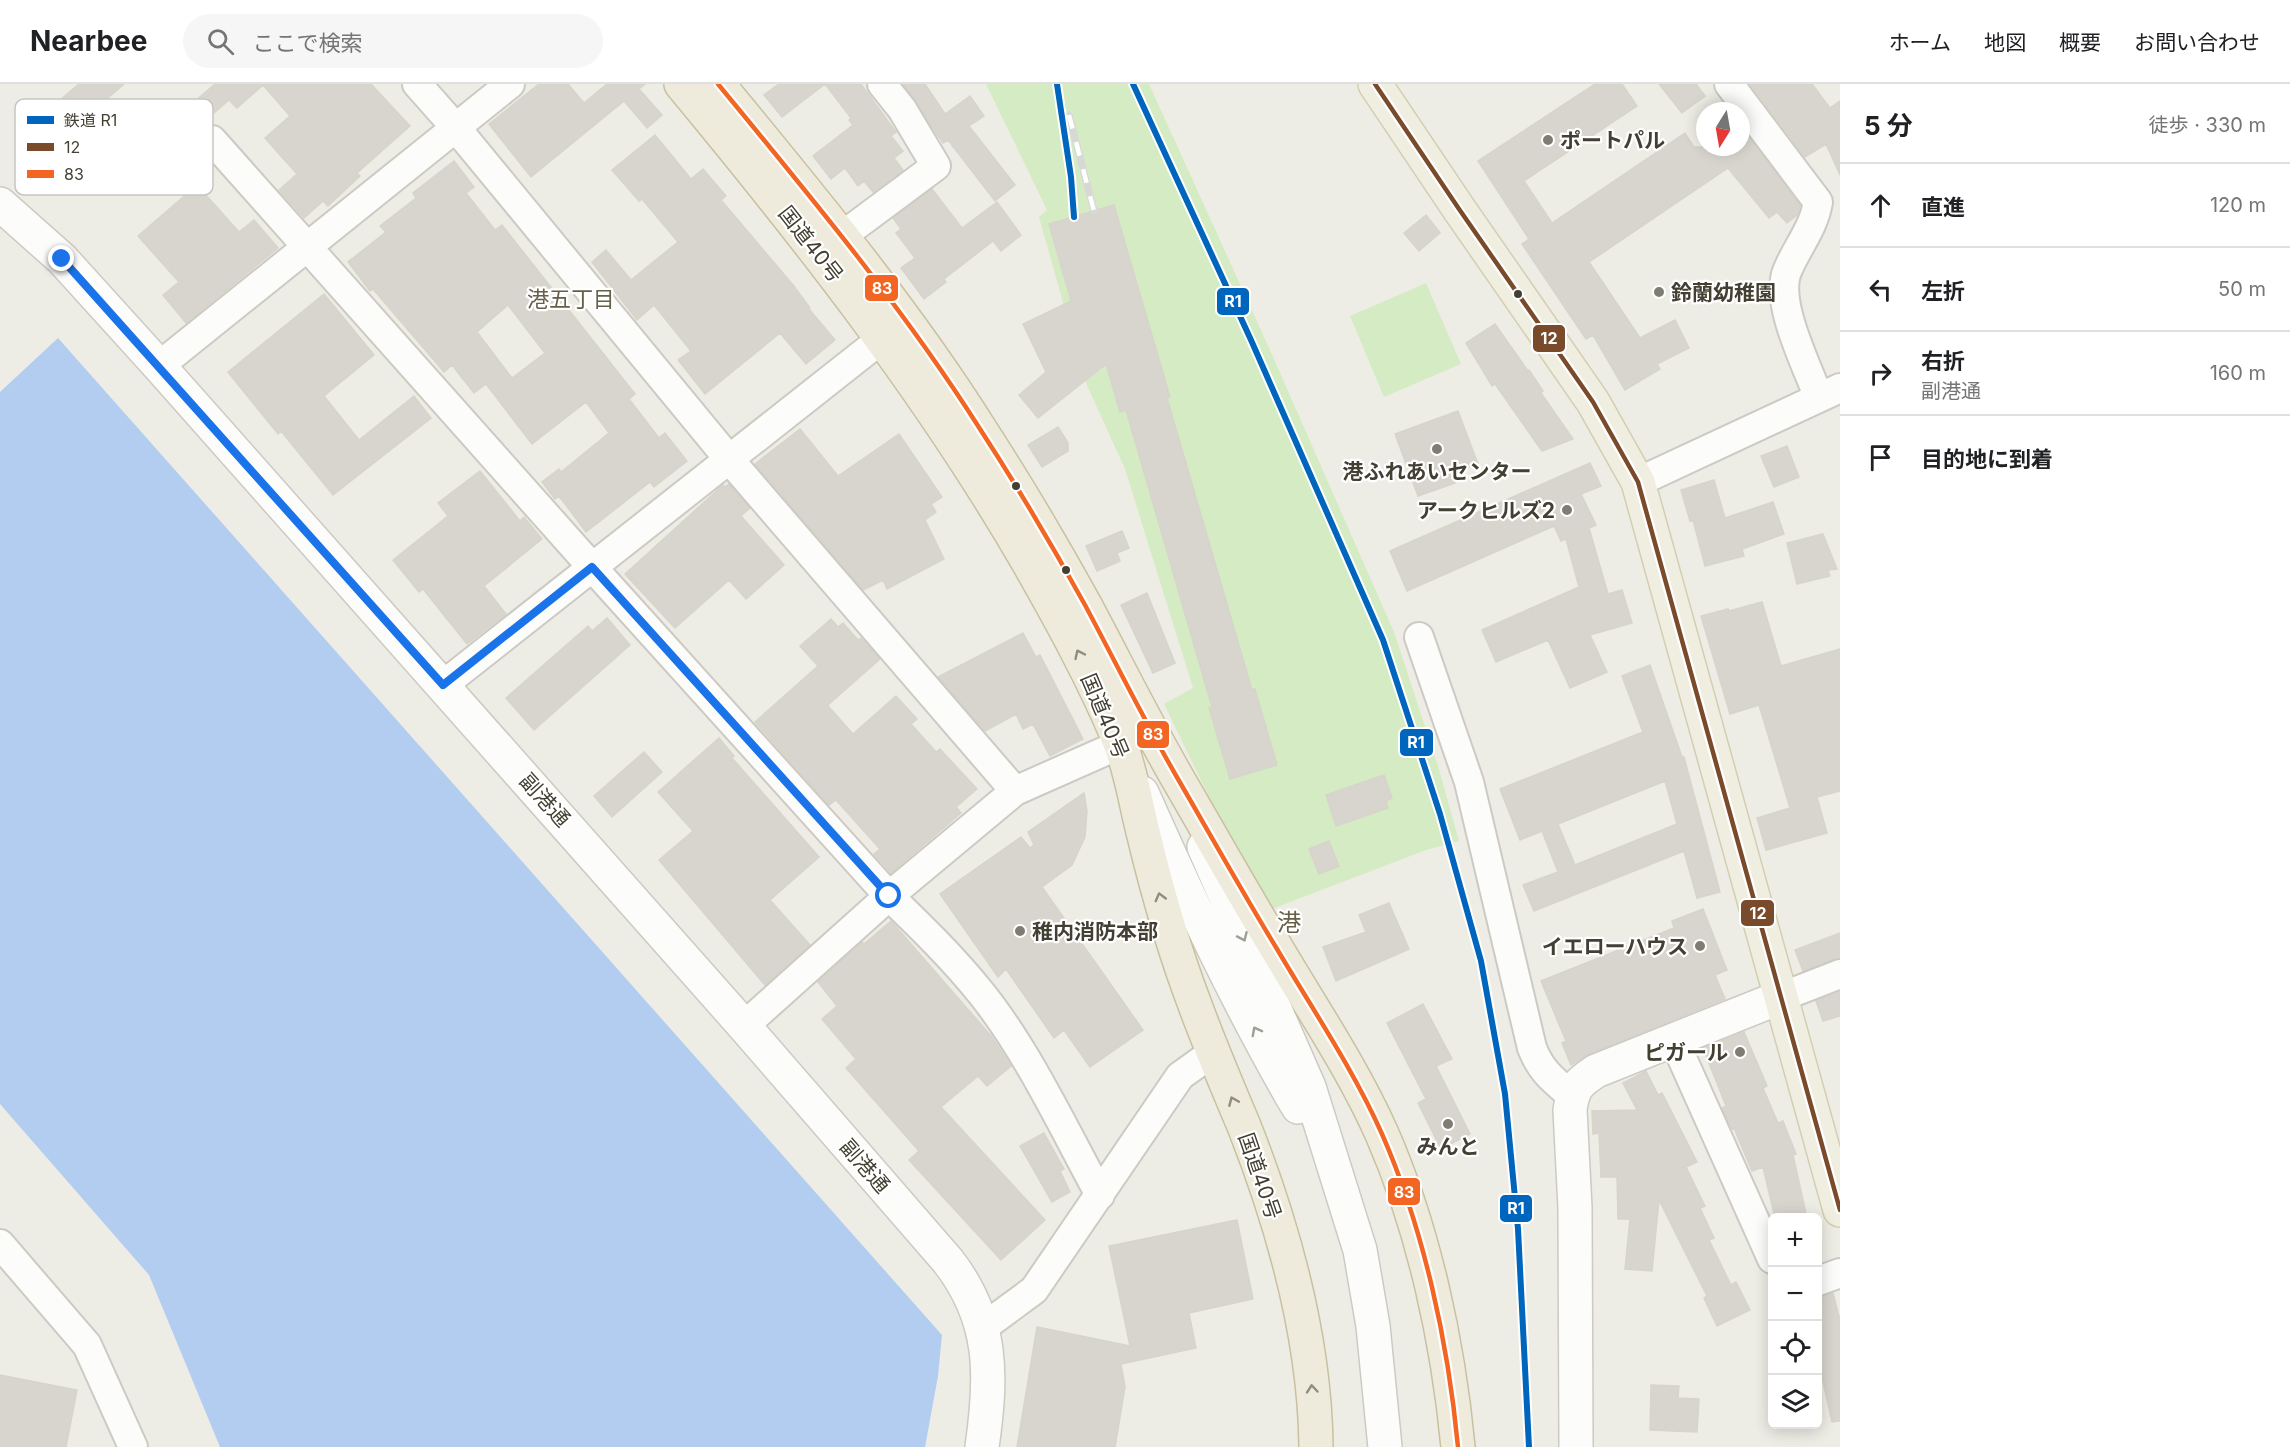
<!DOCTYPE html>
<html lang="ja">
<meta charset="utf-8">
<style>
:root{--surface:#fff;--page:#f6f6f6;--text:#202124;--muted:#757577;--line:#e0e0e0}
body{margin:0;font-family:Inter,"Noto Sans JP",sans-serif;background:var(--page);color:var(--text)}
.controls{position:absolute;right:18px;bottom:18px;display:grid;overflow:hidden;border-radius:9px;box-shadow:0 3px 15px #0003}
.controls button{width:54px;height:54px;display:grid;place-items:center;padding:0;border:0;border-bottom:2px solid var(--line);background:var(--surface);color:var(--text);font:30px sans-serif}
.compass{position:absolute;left:1696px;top:18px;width:54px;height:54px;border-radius:50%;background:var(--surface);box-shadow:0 3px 15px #0003;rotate:191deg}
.stop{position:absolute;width:18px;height:18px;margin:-14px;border:4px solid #1a73e8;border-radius:50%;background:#fff}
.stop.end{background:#1a73e8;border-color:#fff;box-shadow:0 2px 6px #0008}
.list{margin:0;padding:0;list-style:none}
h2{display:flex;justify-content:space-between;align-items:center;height:78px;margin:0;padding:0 24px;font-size:26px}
h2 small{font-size:20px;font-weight:400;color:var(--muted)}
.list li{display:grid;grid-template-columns:39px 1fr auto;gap:18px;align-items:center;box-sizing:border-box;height:84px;padding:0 24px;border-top:2px solid var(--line)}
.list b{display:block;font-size:22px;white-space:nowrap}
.list p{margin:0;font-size:20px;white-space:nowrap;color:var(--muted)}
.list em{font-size:20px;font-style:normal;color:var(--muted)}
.icon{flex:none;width:33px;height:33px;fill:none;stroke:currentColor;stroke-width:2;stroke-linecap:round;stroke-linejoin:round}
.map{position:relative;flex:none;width:1840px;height:1363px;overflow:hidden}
header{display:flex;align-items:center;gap:36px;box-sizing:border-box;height:84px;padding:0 30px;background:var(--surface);border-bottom:2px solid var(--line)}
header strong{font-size:28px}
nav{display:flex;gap:33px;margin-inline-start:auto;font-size:21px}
.search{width:420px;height:54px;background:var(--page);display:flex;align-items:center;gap:15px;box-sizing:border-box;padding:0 21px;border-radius:33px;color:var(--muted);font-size:22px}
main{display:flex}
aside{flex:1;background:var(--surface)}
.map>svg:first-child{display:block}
</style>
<header>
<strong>Nearbee</strong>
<div class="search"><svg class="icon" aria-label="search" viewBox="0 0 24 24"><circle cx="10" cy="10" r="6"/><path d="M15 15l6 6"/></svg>ここで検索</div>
<nav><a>ホーム</a><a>地図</a><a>概要</a><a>お問い合わせ</a></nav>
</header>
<main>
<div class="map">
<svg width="1840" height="1363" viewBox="0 0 1840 1363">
<rect width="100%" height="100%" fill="#eeede5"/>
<path fill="#d5ebc3" d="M986 0H1149L1270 266 1394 548 1438 682 1459 757 1426 766 1272 825 1224 744 1164 620 1193 604 1125 385 1085 297 1039 133 1047 126Z
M1426 199 1461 280 1384 313 1350 232Z"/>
<path fill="#b2cdf0" d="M58 254 942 1251 938 1292 925 1363H220L149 1191 0 1020V308Z"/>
<path fill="#d7d5cd" stroke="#d6d4cb" stroke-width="1.5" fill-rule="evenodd" d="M79 0H124L88 31 92 36 39 82 15 54Z
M215 0H371L410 42 357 89 360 92 328 122 323 117 304 134 279 106 297 90 265 54 290 32 263 1 237 24 229 16 200 41 186 25Z
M539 0H568L584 19 607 0H645L639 5 662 31 647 44 624 17 531 93 489 40Z
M779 0H861L896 48 891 52 903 67 894 74 903 86 873 108 864 97 858 102 845 84 831 95 813 72 853 41 849 36 851 34 825 0 782 33 764 11Z
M903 0H925L945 30 970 12 984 32 969 42 1015 101 995 117 948 56 943 59Z
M1595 0H1622L1637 22 1524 97 1552 139 1685 49 1694 63H1741V43L1800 122 1797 131 1787 139 1777 128 1769 134 1728 84 1589 178 1640 254 1675 236 1689 264 1657 280 1660 285 1625 306 1593 251 1586 255 1522 160 1529 155 1478 77Z
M1659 0H1696L1705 12 1682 29Z
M1750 0H1812L1830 24 1840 17V91L1826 60 1805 73Z
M655 51 691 95 703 85 726 112 721 116 793 201 810 224 809 225 835 256 806 280 780 249 705 310 678 276 691 267 654 221 637 236 592 178 606 166 631 196 678 158 642 115 639 117 612 86Z
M454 77 474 103 466 109 495 146 502 141 635 310 629 315 659 354 665 349 687 377 654 403 650 398 586 448 559 412 555 415 542 398 559 385 561 388 609 349 586 318 532 360 486 300 474 309 452 281 444 288 373 205 370 207 348 178 386 148 380 142 416 114 413 109ZM508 221 545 269 512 294 477 248Z
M197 101 239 148 254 136 278 164 186 239 163 211 179 198 138 152Z
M932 105 962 144 997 118 1021 151 1001 167 993 157 944 195 946 198 924 215 901 184 915 174 896 149 901 145 893 134Z
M1114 121 1170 313 1167 314 1252 606 1255 605 1277 681 1230 695 1209 624 1212 623 1126 326 1120 328 1106 280 1038 334 1019 311 1046 288 1023 240 1071 217 1072 220 1049 140Z
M1426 131 1440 149 1419 167 1404 149Z
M324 210 374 271 324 312 359 356 414 312 431 334 333 411 281 347 278 350 228 288Z
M1495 240 1528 287 1529 286 1543 307 1541 309 1573 355 1542 367 1495 300 1492 302 1466 259Z
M1458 327 1478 380 1451 390 1455 399 1418 412 1395 350Z
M1058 343 1068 359V367L1042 383 1028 361Z
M800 345 838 392 899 350 942 413 931 420 936 428 925 436 944 475 887 505 883 496 863 506 755 380Z
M1787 362 1799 393 1774 403 1761 372Z
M1590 379 1601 402 1581 410 1596 441 1589 444 1608 510 1622 506 1632 539 1590 551 1607 588 1570 604 1548 556 1496 578 1482 546 1579 503 1566 455 1561 457 1554 442 1407 507 1390 467Z
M480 387 520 437 524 433 542 455 484 502 506 530 467 560 423 505 419 508 393 476 448 432 438 419Z
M1714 396 1725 434 1773 418 1784 450 1742 465 1744 472 1705 482 1693 436 1690 437 1681 406Z
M729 400 750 424 741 432 784 481 746 515 729 496 675 544 625 490 723 401 725 403Z
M1122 447 1129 464 1117 469 1120 477 1097 487 1086 462Z
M1823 450 1837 485 1828 486 1830 492 1797 500 1787 459Z
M1147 509 1175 579 1153 589 1121 521Z
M1762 518 1781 582 1840 565V707L1817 713 1827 749 1766 766 1757 734 1790 724 1759 621 1730 630 1701 532 1728 525 1729 527Z
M607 534 630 561 534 646 506 614 588 542 592 547Z
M831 535 838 543 843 539 858 556 861 554 880 575 828 621 829 623 853 650 896 612 917 635 911 640 936 668 940 665 977 705 956 723 961 729 891 789 874 770 880 765 836 716 829 721 755 638 818 582 800 562Z
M1023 549 1036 573 1040 571 1083 655 1050 672 1033 640 1023 645 1016 630 985 647 938 593Z
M1650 581 1682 673H1684L1720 808 1697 814 1684 767 1534 827 1523 801 1558 788 1542 747 1520 756 1500 705 1643 648 1622 592ZM1665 697 1677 740 1575 781 1558 740Z
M719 654 734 672 732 674 819 773 770 816 810 861 765 901 659 776 693 747 658 708Z
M644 668 662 688 612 733 594 712Z
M1384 691 1392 714 1386 717 1388 724 1336 742 1326 711Z
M1084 709 1087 727 1085 753 1072 781 1042 803 1143 946 1090 983 1064 946 1054 954 1006 885 998 893 940 810 1021 753 1030 764 1034 761 1028 748Z
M1329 757 1339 782 1319 790 1309 765Z
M1389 819 1409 865 1336 897 1323 863 1366 848 1359 831Z
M1703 825 1727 886 1715 891 1725 915 1589 970 1571 981 1562 959 1566 957 1541 897 1674 844 1672 837Z
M891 837 992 953 1011 982 987 1002 978 992 941 1023 1045 1136 1001 1176 909 1076 919 1067 846 984 856 975 822 935 837 922 818 898 862 858 864 860Z
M1840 849V874L1803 887 1795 866Z
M1840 908V932L1823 937 1816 917Z
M1423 920 1452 975 1436 982 1470 1050 1441 1065 1418 1019 1426 1015 1387 939Z
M1744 948 1767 1002 1763 1004 1778 1039 1783 1037 1796 1070 1793 1071 1807 1134H1775L1763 1083 1752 1087 1734 1044 1732 1045 1722 1024 1726 1022 1703 964Z
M1646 987 1658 1011 1662 1009 1697 1078 1686 1083 1705 1122 1700 1124 1714 1154 1709 1156 1731 1201 1736 1198 1750 1226 1717 1242 1704 1214 1707 1212 1659 1116 1652 1187 1625 1185 1630 1135H1618L1617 1093H1601L1599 1049 1593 1050 1592 1027 1637 1026 1623 999Z
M1044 1049 1064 1085 1060 1087 1070 1108 1052 1118 1020 1062Z
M1237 1136 1253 1215 1189 1229 1196 1264 1121 1280 1125 1303 1115 1363H1017L1037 1243 1130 1262 1109 1162Z
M1833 1209 1840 1236V1337L1832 1338 1818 1275V1213Z
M0 1291 77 1306 66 1363H0Z
M1651 1301 1679 1302 1678 1314 1699 1315 1697 1348 1650 1346Z"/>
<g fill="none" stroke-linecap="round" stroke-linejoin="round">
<defs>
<path id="minor" d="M417 0 456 44 728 374 1015 707
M1729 0 1818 118C1814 143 1798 162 1788 185 1773 216 1807 282 1819 314
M212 56 592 483 889 812C921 843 953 874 981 909 1027 966 1064 1045 1100 1111
M842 152 936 82 902 25 882 0
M159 282 510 0
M1638 398 1840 304
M1419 553 1469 698 1532 964C1541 987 1553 996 1572 1012
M443 601 898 242
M1781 913 1840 890
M744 942 889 812 1015 707 1121 660
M1673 954 1772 1175
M0 1160 87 1261 133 1363
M1818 1197 1840 1189
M981 1245 1034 1206 1180 992 1212 969"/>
<path id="tertiary" d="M0 120 62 175 159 282 744 942 948 1177C994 1236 992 1293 982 1363
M1142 709C1190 817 1239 922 1298 1023
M1204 763 1309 1003 1360 1166 1373 1242 1385 1363
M1576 1363 1575 1124 1570 1026C1573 1003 1578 999 1596 987L1781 913"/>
<path id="primary" d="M1375 0 1459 125 1593 318 1638 398 1840 1126"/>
<path id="trunk" d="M681 0C807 152 929 307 1028 478 1061 536 1093 594 1119 656 1131 686 1136 721 1144 752 1158 810 1174 866 1195 921 1210 962 1227 1002 1244 1042 1283 1141 1315 1256 1316 1363
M718 0C809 111 903 223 980 345 1017 402 1052 461 1085 521 1116 579 1145 638 1178 695 1211 752 1243 809 1277 865 1313 926 1353 985 1382 1050 1424 1146 1448 1258 1458 1363"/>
</defs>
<use href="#minor" stroke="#cccac3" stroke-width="32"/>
<use href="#tertiary" stroke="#cccac3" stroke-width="36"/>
<use href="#primary" stroke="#d2ceb1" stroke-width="36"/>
<use href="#trunk" stroke="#c8c09f" stroke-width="36"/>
<use href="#minor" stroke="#fcfcfb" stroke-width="28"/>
<use href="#tertiary" stroke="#fcfcfb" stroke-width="33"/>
<use href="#primary" stroke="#f0eee1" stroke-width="33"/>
<use href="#trunk" stroke="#eeebdc" stroke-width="33"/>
<defs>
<path id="rail" d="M1057 0 1071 93 1074 133
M1069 31 1094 127"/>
</defs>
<use href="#rail" stroke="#d8d8d7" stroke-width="7"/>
<use href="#rail" stroke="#fff" stroke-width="4.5" stroke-dasharray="14" stroke-linecap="butt"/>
<defs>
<path id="bus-1" d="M1375 0 1459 125 1593 318 1638 398 1840 1126"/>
<path id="bus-2" d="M718 0C809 111 903 223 980 345 1017 402 1052 461 1085 521 1116 579 1145 638 1178 695 1211 752 1243 809 1277 865 1313 926 1353 985 1382 1050 1424 1146 1448 1258 1458 1363"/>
</defs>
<use href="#bus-1" stroke="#fff" stroke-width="9"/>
<use href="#bus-2" stroke="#fff" stroke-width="9"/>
<use href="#bus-1" stroke="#7a4b2a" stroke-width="4.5"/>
<use href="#bus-2" stroke="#f26522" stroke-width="4.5"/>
<defs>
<path id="rail-1" d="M1057 0 1071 93 1074 133
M1133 0 1251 256 1383 556 1440 730 1481 877 1505 1010 1518 1145 1529 1363"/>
</defs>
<use href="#rail-1" stroke="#fff" stroke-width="10"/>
<use href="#rail-1" stroke="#0065bd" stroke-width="6"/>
</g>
<defs><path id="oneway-chevron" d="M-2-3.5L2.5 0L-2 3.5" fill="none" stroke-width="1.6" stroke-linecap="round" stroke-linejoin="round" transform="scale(1.5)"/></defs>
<g stroke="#908c7e">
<use href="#oneway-chevron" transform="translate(1079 570) rotate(-115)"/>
<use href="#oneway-chevron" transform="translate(1160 813) rotate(-105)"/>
<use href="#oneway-chevron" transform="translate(1233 1017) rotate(-113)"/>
<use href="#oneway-chevron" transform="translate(1312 1305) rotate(-95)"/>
</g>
<g stroke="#a09e96">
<use href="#oneway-chevron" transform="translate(1243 853) rotate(66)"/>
<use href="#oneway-chevron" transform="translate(1256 947) rotate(-118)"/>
</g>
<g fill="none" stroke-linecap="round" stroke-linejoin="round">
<path stroke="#1a73e8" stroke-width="8" d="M62 175 443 601 592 483 889 812"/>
</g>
<g fill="#7f7c71" stroke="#fff" stroke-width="2">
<circle cx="1548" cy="56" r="6"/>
<circle cx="1659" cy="208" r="6"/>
<circle cx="1437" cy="365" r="6"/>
<circle cx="1567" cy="426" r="6"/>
<circle cx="1020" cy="847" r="6"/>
<circle cx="1700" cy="862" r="6"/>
<circle cx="1740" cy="968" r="6"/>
<circle cx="1448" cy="1040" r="6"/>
</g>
<g fill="#433f32" stroke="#fff" stroke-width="2">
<circle cx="1518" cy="210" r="5"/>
<circle cx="1016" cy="402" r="5"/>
<circle cx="1066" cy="486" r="5"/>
</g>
<g text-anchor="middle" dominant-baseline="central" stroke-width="4.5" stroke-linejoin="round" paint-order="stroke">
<g font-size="21" font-weight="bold" fill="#433f32" stroke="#fff" text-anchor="start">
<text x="1560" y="56">ポートパル</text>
<text x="1671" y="208">鈴蘭幼稚園</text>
<text x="1437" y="387" text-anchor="middle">港ふれあいセンター</text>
<text x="1555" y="426" text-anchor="end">アークヒルズ2</text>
<text x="1032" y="847">稚内消防本部</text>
<text x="1688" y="862" text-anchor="end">イエローハウス</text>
<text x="1728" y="968" text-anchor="end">ピガール</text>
<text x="1448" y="1062" text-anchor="middle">みんと</text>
</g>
<g font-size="21" fill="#433f32" stroke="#fff">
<text transform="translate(811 160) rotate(52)">国道40号</text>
<text transform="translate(1105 632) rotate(67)">国道40号</text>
<text transform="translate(545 716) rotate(48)">副港通</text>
<text transform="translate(865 1082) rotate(49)">副港通</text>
<text transform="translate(1260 1092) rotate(71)">国道40号</text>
</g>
<g font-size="22" fill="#676049" stroke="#fff">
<text x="571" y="215">港五丁目</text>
</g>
<g font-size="24" fill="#676049" stroke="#fff">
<text x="1289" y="838">港</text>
</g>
</g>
<rect x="15" y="15" width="198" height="96" rx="9" fill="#fff" stroke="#c7c5c2" stroke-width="1.5"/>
<rect x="27" y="32" width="27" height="8" fill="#0065bd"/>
<rect x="27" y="59" width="27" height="8" fill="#7a4b2a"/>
<rect x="27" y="86" width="27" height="8" fill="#f26522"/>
<g font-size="16" fill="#433f32">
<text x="64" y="42">鉄道 R1</text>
<text x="64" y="69">12</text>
<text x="64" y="96">83</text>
</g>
<g stroke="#fff" stroke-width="2">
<rect x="864" y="190" width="35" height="28" rx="6" fill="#f26522"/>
<rect x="1216" y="203" width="34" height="29" rx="6" fill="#0065bd"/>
<rect x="1532" y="240" width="34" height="29" rx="6" fill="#7a4b2a"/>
<rect x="1136" y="636" width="34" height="29" rx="6" fill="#f26522"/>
<rect x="1399" y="644" width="35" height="29" rx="6" fill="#0065bd"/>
<rect x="1740" y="815" width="35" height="28" rx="6" fill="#7a4b2a"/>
<rect x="1387" y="1093" width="34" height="29" rx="6" fill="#f26522"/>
<rect x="1499" y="1110" width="34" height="29" rx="6" fill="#0065bd"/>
</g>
<g font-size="16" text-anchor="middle" font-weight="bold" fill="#fff">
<text x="882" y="210">83</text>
<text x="1233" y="223">R1</text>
<text x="1549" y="260">12</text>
<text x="1153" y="656">83</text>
<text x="1416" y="664">R1</text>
<text x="1758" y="835">12</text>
<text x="1404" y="1114">83</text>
<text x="1516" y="1130">R1</text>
</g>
</svg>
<div class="controls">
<button>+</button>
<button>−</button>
<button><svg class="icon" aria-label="locate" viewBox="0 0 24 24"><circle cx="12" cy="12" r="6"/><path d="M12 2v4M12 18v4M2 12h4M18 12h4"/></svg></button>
<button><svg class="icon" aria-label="layers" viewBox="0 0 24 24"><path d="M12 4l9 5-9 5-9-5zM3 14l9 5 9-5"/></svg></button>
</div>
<svg class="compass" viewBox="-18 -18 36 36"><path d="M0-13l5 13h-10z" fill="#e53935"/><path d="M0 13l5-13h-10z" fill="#757577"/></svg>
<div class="stop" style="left:889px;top:812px"></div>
<div class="stop end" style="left:62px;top:175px"></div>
</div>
<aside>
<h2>5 分<small>徒歩 · 330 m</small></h2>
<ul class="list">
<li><svg class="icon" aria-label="ahead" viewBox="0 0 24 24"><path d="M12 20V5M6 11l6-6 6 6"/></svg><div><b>直進</b></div><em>120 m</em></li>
<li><svg class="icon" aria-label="left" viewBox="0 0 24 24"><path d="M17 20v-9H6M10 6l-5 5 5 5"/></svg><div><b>左折</b></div><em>50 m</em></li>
<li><svg class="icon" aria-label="right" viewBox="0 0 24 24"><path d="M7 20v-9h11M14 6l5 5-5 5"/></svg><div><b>右折</b><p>副港通</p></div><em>160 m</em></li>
<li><svg class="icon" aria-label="arrive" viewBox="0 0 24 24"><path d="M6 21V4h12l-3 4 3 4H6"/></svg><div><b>目的地に到着</b></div></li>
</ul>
</aside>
</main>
